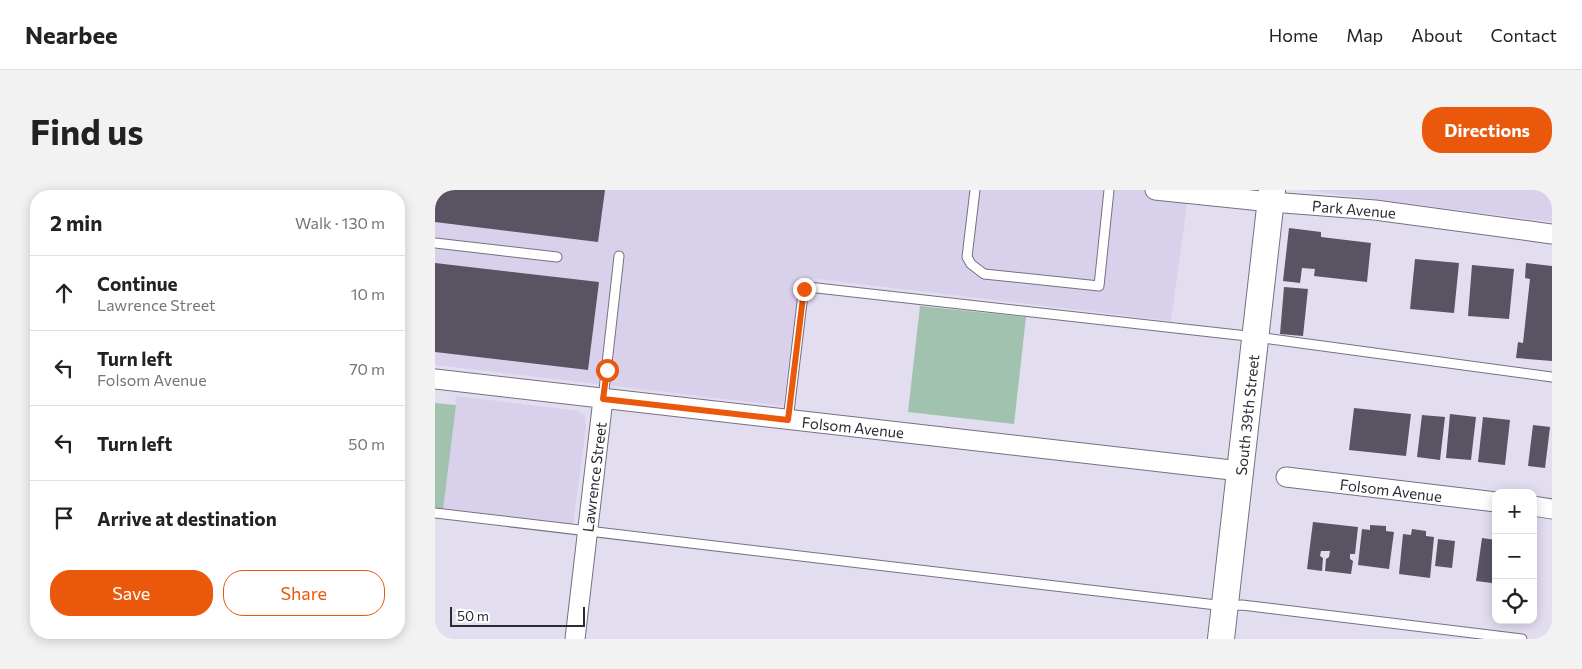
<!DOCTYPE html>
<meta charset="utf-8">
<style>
:root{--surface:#fff;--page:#f2f2f2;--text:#222;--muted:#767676;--line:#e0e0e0;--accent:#ea580c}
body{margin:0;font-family:Commissioner,sans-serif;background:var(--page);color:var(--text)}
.controls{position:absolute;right:15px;bottom:15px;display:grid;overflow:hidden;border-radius:10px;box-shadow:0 2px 12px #0003}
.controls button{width:45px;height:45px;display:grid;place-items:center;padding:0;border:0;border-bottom:1px solid var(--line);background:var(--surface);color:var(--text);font:25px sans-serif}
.scale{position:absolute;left:15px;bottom:12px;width:135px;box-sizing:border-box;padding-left:5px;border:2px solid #2d2b32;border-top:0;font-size:14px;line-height:18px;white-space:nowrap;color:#2d2b32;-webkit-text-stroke:4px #fff;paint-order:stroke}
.stop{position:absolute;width:15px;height:15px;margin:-11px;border:4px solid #ea580c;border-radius:50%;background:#fff}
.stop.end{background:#ea580c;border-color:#fff;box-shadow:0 1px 5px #0008}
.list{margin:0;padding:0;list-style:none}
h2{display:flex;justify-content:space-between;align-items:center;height:65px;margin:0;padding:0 20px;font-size:21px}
h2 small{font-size:16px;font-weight:400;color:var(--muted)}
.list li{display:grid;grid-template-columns:32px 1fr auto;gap:15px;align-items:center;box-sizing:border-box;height:75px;padding:0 20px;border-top:1px solid var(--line)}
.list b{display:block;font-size:19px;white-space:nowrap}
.list p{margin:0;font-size:16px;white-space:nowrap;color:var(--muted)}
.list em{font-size:16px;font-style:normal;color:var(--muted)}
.actions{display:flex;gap:10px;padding:15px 20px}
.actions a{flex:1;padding:11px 0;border:1px solid var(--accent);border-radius:20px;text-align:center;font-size:18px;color:var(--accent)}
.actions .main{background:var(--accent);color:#fff}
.icon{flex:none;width:28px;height:28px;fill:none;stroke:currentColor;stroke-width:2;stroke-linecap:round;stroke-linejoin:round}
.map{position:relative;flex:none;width:1117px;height:449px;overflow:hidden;border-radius:20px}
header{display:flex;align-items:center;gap:30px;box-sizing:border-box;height:70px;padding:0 25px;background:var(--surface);border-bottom:1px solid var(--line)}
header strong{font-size:24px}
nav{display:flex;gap:28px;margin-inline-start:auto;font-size:18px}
.intro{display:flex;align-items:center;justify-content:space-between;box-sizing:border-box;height:120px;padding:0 30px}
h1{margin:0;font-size:35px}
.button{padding:12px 22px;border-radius:20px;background:var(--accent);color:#fff;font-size:18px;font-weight:700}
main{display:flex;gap:30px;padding:0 30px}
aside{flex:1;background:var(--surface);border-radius:20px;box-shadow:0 2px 12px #0003}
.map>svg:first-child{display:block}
</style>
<header>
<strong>Nearbee</strong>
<nav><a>Home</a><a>Map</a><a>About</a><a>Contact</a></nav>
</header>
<div class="intro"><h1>Find us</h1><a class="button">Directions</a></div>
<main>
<aside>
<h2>2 min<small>Walk · 130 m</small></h2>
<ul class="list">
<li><svg class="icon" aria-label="ahead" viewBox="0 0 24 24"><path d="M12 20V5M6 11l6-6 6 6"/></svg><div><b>Continue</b><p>Lawrence Street</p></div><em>10 m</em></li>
<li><svg class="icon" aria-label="left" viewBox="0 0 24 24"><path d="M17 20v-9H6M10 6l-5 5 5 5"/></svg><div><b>Turn left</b><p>Folsom Avenue</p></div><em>70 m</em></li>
<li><svg class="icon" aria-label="left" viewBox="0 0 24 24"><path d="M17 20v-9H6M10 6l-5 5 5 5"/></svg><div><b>Turn left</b></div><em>50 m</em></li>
<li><svg class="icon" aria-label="arrive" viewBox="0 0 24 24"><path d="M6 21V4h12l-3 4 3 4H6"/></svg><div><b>Arrive at destination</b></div></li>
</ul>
<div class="actions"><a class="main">Save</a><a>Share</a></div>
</aside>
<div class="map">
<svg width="1117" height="449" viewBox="0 0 1117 449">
<rect width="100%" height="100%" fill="#e3ddf0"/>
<path fill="#d9d1ec" d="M0 0H754L736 131 365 87 348 216 0 175Z
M870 0H1117V32Z
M21 206 144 221 150 226 151 237 138 335 8 320Z"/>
<path fill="#a1c2ae" d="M485 116 591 127 579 234 473 222Z
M0 213 21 215 8 320 0 319Z"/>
<path fill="#5a5362" d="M0 0H170L163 52 0 32Z
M854 38 886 42V47L936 53 932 92 879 86 880 79 867 78 865 93 848 91Z
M980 69 1024 73 1019 123 975 119Z
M0 73 164 92 153 180 0 162Z
M1091 73 1117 76V171L1081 168 1083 152 1088 153 1095 89 1090 88Z
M1037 75 1079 79 1074 129 1033 126Z
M849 97 873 99 868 146 845 144Z
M919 218 976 224 971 266 914 260Z
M1015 224 1041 227 1036 270 1011 268Z
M987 225 1010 227 1005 270 982 267Z
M1048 227 1075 230 1070 275 1043 272Z
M1098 235 1115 237 1110 278 1093 276Z
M878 332 923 337 920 364H915V369L918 371 916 384 890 381 891 369 894 367 895 361H886L885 366 888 368 887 381 872 379Z
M935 335 951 336V341L959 342 954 379 923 375 927 339 935 340Z
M977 339 991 341V346L999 347 995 388 964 384 968 344 976 345Z
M1047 348 1061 350 1057 393 1041 391Z
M1003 349 1020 351 1017 378 1000 376Z"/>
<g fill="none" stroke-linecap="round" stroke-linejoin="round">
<defs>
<path id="lane" d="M540 0 532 67 536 74 549 84 664 96 674 0
M0 53 122 67
M168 209 184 66
M353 230 368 104 369 99 373 97 821 147 1117 187
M0 323 790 416 807 415 1087 449"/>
<path id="street" d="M720 0 836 12 940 20 1117 44
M0 189 805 281
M851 287 1061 312
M1098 316 1117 319
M140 449 168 209"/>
<path id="secondary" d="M786 449 837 0"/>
</defs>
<use href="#lane" stroke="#757081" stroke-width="11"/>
<use href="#street" stroke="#757081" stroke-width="21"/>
<use href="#secondary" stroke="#757081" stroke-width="28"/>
<use href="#lane" stroke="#fff" stroke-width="9"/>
<use href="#street" stroke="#fff" stroke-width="19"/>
<use href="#secondary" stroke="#fff" stroke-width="26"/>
</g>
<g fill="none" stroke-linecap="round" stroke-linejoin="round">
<path stroke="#ea580c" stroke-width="6" d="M172 180 168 209 353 230 369 99"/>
</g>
<g text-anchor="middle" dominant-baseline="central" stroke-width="5" stroke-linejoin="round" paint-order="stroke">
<g font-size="15" fill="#2d2b32" stroke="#fff">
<text transform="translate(919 19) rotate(5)">Park Avenue</text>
<text transform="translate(812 225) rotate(-84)">South 39th Street</text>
<text transform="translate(418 237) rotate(6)">Folsom Avenue</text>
<text transform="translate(159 287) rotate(-83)">Lawrence Street</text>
<text transform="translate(956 300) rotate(7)">Folsom Avenue</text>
</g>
</g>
</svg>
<div class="controls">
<button>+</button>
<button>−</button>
<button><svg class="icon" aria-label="locate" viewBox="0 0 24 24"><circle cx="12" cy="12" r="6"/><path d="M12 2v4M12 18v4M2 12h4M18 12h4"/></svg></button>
</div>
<div class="scale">50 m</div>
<div class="stop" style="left:172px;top:180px"></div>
<div class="stop end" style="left:369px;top:99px"></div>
</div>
</main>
